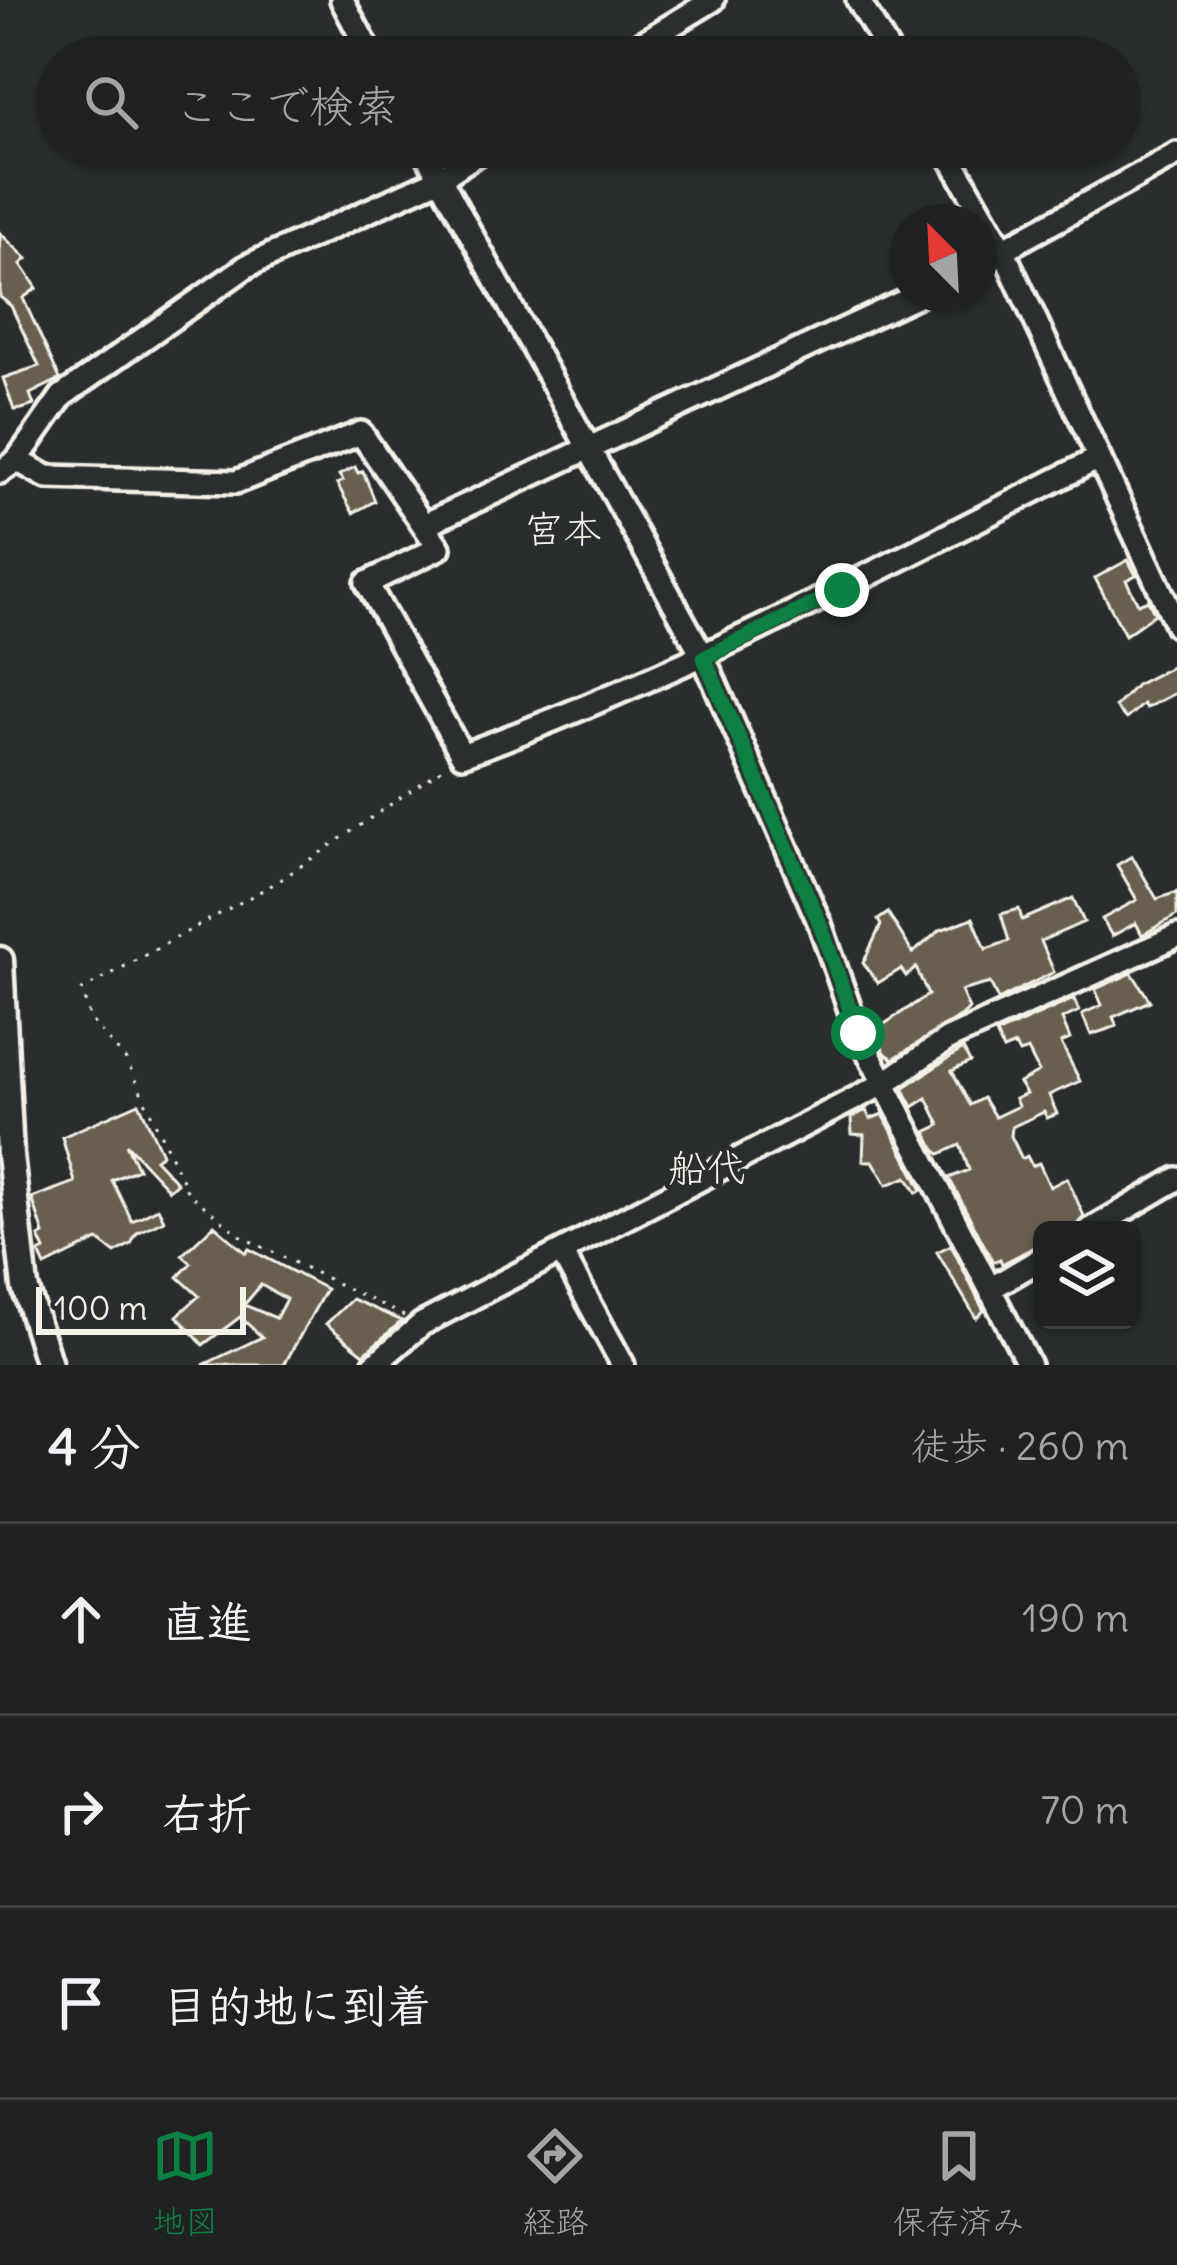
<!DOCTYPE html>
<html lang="ja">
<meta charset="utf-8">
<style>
:root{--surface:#202222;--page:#2d2f2f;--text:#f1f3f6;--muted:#a2a4a5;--line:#3d3f40;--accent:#0b8043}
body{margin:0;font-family:Delius,"Klee One",sans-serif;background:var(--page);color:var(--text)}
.controls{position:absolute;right:36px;bottom:36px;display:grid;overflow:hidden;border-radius:18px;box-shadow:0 3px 9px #0004}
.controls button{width:108px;height:108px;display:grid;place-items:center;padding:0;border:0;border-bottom:3px solid var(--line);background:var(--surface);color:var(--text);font:60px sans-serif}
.compass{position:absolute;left:889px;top:204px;width:108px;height:108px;border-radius:50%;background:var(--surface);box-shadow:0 3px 9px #0004;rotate:336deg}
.scale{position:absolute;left:36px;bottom:30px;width:210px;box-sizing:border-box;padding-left:12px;border:6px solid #f4f1e8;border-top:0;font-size:33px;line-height:42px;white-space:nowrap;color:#f4f1e8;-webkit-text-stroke:9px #2a2d2e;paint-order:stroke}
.stop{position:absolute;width:36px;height:36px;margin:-27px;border:9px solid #0b8043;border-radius:50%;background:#fff}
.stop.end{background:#0b8043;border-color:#fff;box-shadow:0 3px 12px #0008}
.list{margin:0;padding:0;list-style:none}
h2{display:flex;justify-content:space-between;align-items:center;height:156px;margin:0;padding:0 48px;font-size:51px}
h2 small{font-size:39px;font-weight:400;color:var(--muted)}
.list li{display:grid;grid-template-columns:78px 1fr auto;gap:36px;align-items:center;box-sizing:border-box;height:192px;padding:0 48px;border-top:3px solid var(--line)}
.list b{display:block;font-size:45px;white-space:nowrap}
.list em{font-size:39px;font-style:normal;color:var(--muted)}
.icon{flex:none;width:66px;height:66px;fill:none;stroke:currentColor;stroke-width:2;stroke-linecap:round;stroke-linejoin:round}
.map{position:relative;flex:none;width:1177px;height:1365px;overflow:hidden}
.search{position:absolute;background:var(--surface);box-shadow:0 3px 9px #0004;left:36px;right:36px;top:36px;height:132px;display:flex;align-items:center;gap:30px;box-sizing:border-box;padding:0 42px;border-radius:66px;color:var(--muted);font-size:45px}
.sheet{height:732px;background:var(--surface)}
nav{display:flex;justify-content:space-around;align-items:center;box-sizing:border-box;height:168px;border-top:3px solid var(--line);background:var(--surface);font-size:33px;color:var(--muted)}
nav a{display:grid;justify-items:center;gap:6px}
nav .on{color:var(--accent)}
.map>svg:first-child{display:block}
</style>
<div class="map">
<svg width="1177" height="1365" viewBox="0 0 1177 1365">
<rect width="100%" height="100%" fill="#2a2d2e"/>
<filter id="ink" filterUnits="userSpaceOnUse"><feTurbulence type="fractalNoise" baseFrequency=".00833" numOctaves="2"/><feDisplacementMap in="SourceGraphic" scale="24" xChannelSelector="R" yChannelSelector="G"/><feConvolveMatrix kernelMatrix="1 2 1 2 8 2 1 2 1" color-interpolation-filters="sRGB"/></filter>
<g filter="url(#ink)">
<path fill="#695f50" stroke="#f4f1e8" stroke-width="3" fill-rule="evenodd" d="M0 233 27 259 21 264 37 288 23 298 60 379 30 394 34 405 22 409 14 410 3 378 39 366 11 306 0 297Z
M355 467 358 473 363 471 375 501 353 513 337 484 343 481 339 475Z
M1128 560 1136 575 1126 580 1138 604 1148 600 1155 614 1125 635 1095 578Z
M1173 666 1177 692 1146 708 1143 704 1126 719 1115 707 1136 685Z
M1132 856 1157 899 1177 892V915L1142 935 1136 923 1112 936 1102 919 1137 900 1117 865Z
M1073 898 1084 922 1041 941 1054 972 998 1000 990 983 961 991 969 1009 962 1016 893 1059 885 1053 874 1031 928 995 916 968 906 976 901 969 878 983 863 963 881 925 878 920 888 913 913 953 940 930 973 918 986 949 1009 941 1001 914 1019 909 1022 920Z
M1132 973 1150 1001 1113 1017 1117 1026 1091 1035 1082 1014 1102 1005 1095 989Z
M1074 999 1079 1011 1062 1019 1070 1039 1061 1043 1080 1081 1049 1095 1057 1114 1047 1118 1044 1112 1012 1127 1011 1136 1022 1159 1027 1156 1032 1166 1039 1163 1050 1187 1067 1178 1084 1216 1075 1230H1042V1243L1002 1264 1000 1259 993 1262 949 1178 969 1170 960 1145 940 1154 935 1150 926 1132 940 1125 927 1098 913 1107 903 1088 963 1049 970 1062 952 1071 970 1105 983 1098 995 1117 1018 1106 1015 1099 1026 1094 1019 1083 1039 1072 1028 1050 1019 1053 1015 1045 1003 1050 996 1034Z
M139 1103 162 1154 155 1159 177 1183 169 1190 126 1144 138 1169 112 1180 132 1221 158 1208 164 1220 137 1233 131 1244 115 1253 98 1240 45 1266 39 1253 45 1250 39 1237 44 1234 32 1198 75 1182 62 1137Z
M866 1110 870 1119 883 1114 922 1190 917 1193 907 1177 887 1185 873 1161H863L864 1135 852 1134 851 1118Z
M214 1225 246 1253 249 1249 326 1289 284 1365H203L262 1337 240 1317 203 1345 177 1316 199 1296 178 1277 191 1263 182 1255ZM261 1285 286 1299 276 1318 244 1305Z
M951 1245 984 1311 976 1318 937 1252Z
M352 1299 402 1321 364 1354 326 1324Z"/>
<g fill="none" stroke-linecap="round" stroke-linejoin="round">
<defs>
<path id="minor" d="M342 0 372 57
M858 0 892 57
M619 57 713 0
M423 147 704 658 820 924 858 1033 1029 1365
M944 147 1002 248 1177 626
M979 263 1177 154
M17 460 47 477 236 482 361 433 439 548 367 583 462 755C684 674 889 565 1099 458
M0 472 17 460 62 396 247 266 441 178 487 147
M424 525 920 294
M1090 1230 1177 1179
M562 1253 623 1365
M990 1289 1042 1258
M374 1365 422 1324 883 1084 948 1039 1177 936"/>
<path id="major" d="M0 960 10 1155 25 1287 49 1365"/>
</defs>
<use href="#minor" stroke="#f4f1e8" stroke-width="30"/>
<use href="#major" stroke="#f4f1e8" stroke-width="33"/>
<path stroke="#f4f1e8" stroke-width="3" stroke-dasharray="3 9" stroke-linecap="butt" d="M404 1316 244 1238 188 1193 126 1060 90 1019 82 990 279 881 445 767"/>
<use href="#minor" stroke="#2a2d2e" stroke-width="21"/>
<use href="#major" stroke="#2a2d2e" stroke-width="24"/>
</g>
</g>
<g fill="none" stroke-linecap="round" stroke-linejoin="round" filter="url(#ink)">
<path stroke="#0b8043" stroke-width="15" d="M842 590 704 658 820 924 858 1033"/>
</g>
<g text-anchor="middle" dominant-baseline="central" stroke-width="10" stroke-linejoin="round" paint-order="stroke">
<g font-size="39" fill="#f4f1e8" stroke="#2a2d2e">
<text x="563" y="529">宮本</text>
<text x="707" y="1168">船代</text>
</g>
</g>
</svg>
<div class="controls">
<button><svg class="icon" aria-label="layers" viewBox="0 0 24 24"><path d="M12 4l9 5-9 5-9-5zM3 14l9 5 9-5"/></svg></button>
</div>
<svg class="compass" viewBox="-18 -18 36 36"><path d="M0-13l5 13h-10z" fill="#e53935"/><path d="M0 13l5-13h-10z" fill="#a2a4a5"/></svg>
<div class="scale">100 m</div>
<div class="stop" style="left:858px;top:1033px"></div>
<div class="stop end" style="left:842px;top:590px"></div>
<div class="search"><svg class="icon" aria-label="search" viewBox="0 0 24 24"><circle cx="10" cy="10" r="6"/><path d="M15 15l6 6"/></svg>ここで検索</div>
</div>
<section class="sheet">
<h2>4 分<small>徒歩 · 260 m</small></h2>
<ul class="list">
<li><svg class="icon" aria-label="ahead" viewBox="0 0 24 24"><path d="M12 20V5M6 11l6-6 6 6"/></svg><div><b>直進</b></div><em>190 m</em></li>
<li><svg class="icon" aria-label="right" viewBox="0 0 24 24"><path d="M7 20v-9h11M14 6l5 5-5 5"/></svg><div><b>右折</b></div><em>70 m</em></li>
<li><svg class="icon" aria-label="arrive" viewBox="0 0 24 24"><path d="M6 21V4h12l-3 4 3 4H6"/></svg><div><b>目的地に到着</b></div></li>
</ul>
</section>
<nav>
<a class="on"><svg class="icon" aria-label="map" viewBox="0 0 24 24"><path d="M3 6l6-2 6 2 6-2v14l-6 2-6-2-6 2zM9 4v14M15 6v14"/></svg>地図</a>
<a><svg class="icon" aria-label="directions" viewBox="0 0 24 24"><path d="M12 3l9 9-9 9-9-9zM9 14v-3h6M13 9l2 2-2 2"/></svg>経路</a>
<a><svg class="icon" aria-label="saved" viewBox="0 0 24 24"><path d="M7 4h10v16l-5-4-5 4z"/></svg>保存済み</a>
</nav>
